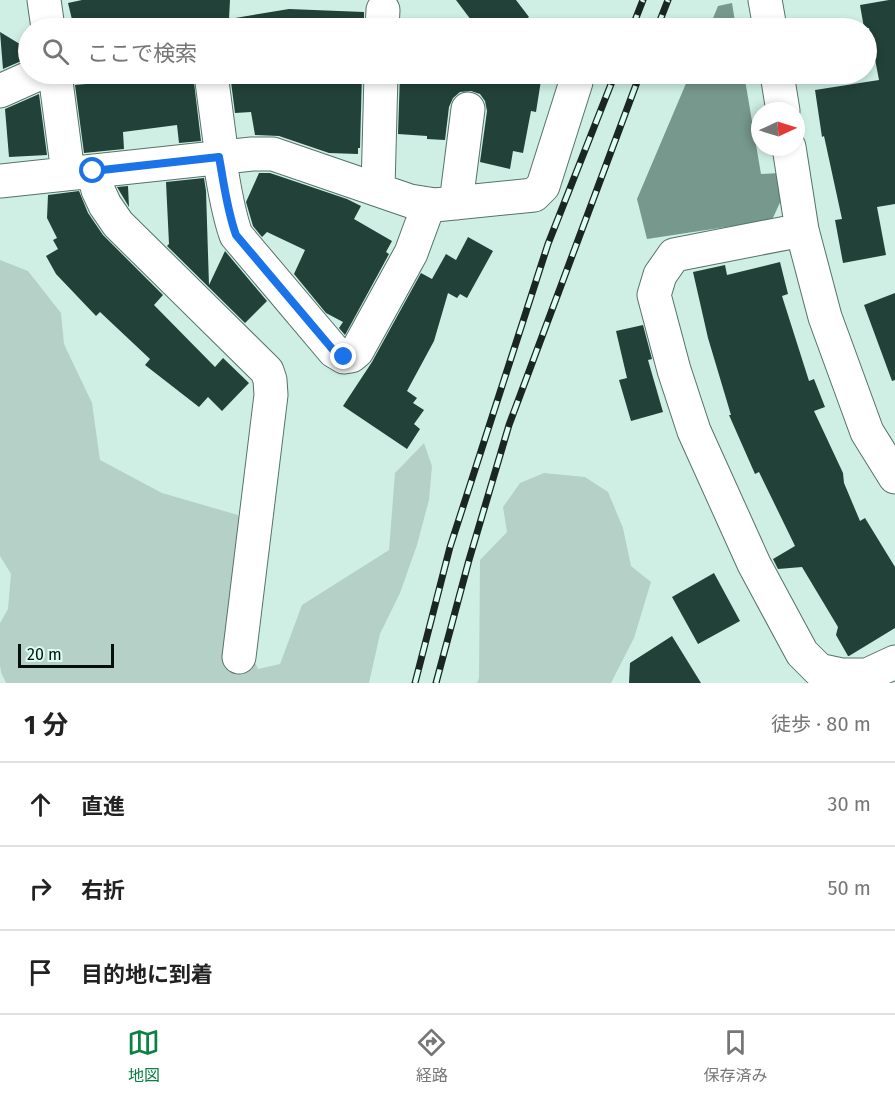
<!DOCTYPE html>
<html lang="ja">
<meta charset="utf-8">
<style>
:root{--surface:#fff;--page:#f2f2f2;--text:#222;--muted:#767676;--line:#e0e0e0;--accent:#0b8043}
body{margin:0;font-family:"Fira Sans","Noto Sans JP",sans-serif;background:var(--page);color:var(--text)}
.compass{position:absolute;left:751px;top:102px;width:54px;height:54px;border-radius:50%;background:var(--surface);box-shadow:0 3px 9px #0003;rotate:86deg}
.scale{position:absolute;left:18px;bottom:15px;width:96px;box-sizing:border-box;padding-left:6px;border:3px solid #050f0b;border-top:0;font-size:16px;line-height:21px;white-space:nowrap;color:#050f0b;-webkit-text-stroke:4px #dcfdf2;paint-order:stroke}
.stop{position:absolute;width:18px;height:18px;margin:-14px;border:4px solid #1a73e8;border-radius:50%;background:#fff}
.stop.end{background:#1a73e8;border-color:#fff;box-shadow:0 2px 6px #0008}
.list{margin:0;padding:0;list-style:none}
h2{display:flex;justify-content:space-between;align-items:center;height:78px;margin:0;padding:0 24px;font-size:26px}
h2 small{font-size:20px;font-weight:400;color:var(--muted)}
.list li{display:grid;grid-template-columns:39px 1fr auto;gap:18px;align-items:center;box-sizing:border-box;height:84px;padding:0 24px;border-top:2px solid var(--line)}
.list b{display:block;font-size:22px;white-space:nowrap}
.list em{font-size:20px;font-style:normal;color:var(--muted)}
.icon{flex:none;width:33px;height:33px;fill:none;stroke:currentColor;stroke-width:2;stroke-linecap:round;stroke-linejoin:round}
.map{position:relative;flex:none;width:895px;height:683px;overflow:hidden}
.search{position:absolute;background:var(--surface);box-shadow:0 3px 9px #0003;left:18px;right:18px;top:18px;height:66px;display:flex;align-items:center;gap:15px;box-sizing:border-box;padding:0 21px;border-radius:33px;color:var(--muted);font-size:22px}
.sheet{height:330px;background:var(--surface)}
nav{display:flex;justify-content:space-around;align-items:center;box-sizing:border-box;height:84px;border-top:2px solid var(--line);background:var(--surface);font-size:16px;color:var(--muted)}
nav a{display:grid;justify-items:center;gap:3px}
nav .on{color:var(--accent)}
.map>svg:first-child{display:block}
</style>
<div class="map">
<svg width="895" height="683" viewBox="0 0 895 683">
<rect width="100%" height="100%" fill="#cfefe5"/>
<path fill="#b5d1c7" d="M0 260 28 271 61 313 64 344 92 403 100 460 162 493 238 515 244 534 230 608 258 669 280 664 302 605 389 550 395 473 424 443 432 466 429 500 417 545 400 593 380 634 369 683H6L1 672 0 665V623L8 609 11 574 0 556Z
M544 473 585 477 608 492 623 528 631 566 651 582 634 638 611 683H477L479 678 480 560 507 532 503 507 520 483Z"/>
<path fill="#76988d" d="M732 3 736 28H709L718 6Z
M690 74H744L761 174 780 173 782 198 772 220 647 239 637 199Z"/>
<path fill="#224138" d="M82 0H230L229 19 289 9 364 12V28H74L68 3Z
M456 0H516L529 17 514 28H477Z
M889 0H895V204L877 207 886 255 843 263 835 220 842 219 824 136 822 137 815 90 879 80 869 28H864L860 5Z
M0 32 28 49V58L3 69Z
M84 74H193L201 141 179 143 177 125 123 132 124 149 84 153 75 85 86 84Z
M230 74H362L360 148H358V154L329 153 279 136 255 135 251 112 235 113Z
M400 74H542L536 112 531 111 523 153 513 151 510 169 480 162 487 111 485 101 480 94 471 91 460 92 453 98 449 107 445 140 427 139V136L398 134Z
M39 94 47 155 9 157 5 109Z
M259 173H270L347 199 361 206 354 219 392 241 386 252 389 254 345 335 339 328 343 322 326 313 294 274 305 250 267 232 262 237 253 226 246 202Z
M204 178 206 191 209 285 225 251 267 301 245 323 167 246 169 244 166 182Z
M128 186 129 207 117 187Z
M79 191 88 213 103 235 163 295 154 305 215 367 223 358 249 383 222 411 208 397 199 407 145 365 150 359 100 312 96 316 56 274 46 256 58 249 53 240 57 238 47 218 48 195Z
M468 237 493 251 467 298 460 294 457 298 448 293 434 341 407 391 417 398 413 403 424 410 414 424 420 429 407 449 343 406 372 362 421 273 432 279 446 254 456 260Z
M780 262 788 294 782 296 809 381 814 379 825 407 814 411 843 473 844 483 860 521 865 518 895 567V628L849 656H848L836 635 838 627 802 567 778 569 773 559 795 546 759 472 755 474 729 415H731L708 338 693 272 725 265 727 275Z
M895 293V380L892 381 864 305Z
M643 325 652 359 648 360 663 412 631 421 619 380 627 378 616 331Z
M714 573 740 621 698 644 672 597Z
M672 636 701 683H629L630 663Z"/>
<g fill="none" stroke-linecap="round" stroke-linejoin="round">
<defs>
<path id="minor" d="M44 0 48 28
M765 0 770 28
M382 28 383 10
M55 74 68 173
M211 74 222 157
M777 74 783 111
M0 91 38 74
M789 147 802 230 825 317 867 432 895 477
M219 157C224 184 227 210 236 235L334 351 344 357 351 356 357 351 411 253 429 204
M93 171 98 190 105 205 118 224 267 371 270 380 271 395 239 657
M0 181 252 154H273L410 201 435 205 534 195 543 186 576 82
M378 189 381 74
M456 203 468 109
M802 230 674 255 660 275 654 295 674 370 694 431 754 564 802 653 819 670 842 675H867L895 662"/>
</defs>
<use href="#minor" stroke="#557269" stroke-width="35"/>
<use href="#minor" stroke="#fff" stroke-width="33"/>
<defs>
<path id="rail" d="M632 28 643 0
M657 28 668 0
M415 683 450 547 548 244 615 74
M436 683 469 560 509 425 640 74"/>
</defs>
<use href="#rail" stroke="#1a2621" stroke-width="7"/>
<use href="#rail" stroke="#dcfdf2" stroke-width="4.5" stroke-dasharray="14" stroke-linecap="butt"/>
</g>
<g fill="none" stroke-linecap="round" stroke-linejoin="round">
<path stroke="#1a73e8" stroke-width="8" d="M93 171 219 157C224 184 227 210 236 235L334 351 344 357"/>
</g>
</svg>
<svg class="compass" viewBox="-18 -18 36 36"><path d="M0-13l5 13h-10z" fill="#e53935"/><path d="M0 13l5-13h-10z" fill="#767676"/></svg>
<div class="scale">20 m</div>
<div class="stop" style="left:93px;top:171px"></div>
<div class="stop end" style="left:344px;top:357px"></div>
<div class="search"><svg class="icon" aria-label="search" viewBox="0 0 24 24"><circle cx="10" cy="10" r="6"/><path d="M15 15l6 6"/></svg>ここで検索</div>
</div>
<section class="sheet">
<h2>1 分<small>徒歩 · 80 m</small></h2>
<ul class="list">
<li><svg class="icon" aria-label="ahead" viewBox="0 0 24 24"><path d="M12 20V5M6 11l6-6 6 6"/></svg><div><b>直進</b></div><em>30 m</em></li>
<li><svg class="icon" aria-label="right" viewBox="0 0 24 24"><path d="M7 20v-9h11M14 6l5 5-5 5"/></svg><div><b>右折</b></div><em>50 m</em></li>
<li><svg class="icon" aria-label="arrive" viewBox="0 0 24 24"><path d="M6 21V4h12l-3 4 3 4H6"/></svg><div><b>目的地に到着</b></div></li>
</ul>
</section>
<nav>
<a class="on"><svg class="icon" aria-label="map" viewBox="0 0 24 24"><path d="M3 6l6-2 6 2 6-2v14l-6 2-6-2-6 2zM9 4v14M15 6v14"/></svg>地図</a>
<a><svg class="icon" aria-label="directions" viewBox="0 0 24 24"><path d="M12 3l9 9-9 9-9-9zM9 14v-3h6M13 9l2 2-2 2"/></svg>経路</a>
<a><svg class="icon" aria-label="saved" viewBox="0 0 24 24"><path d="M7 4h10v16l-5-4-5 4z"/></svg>保存済み</a>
</nav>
